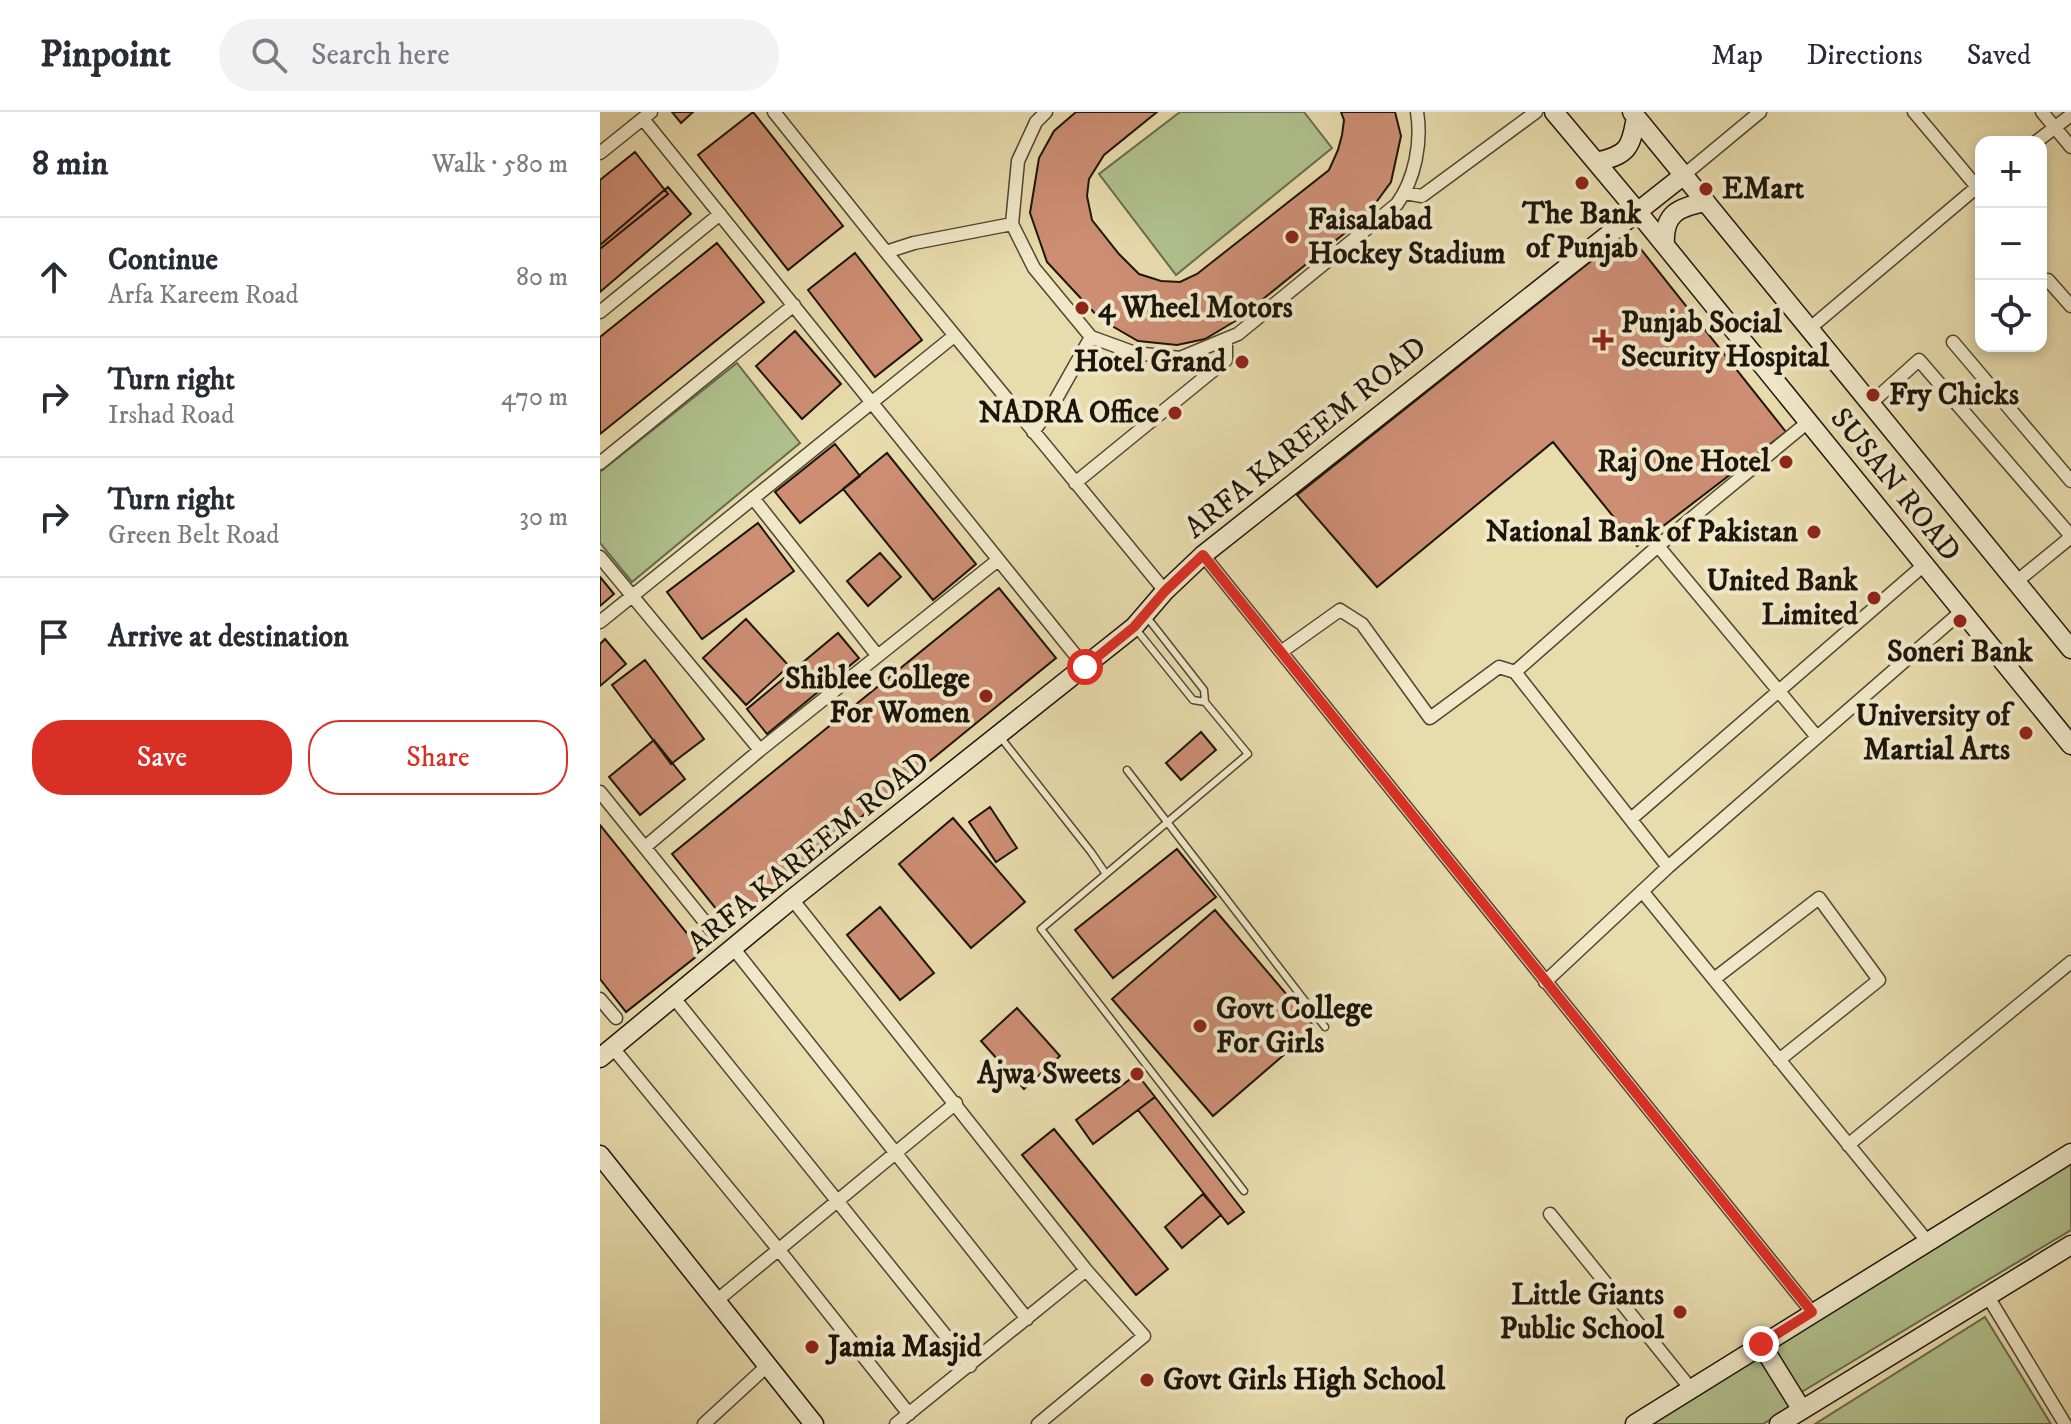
<!DOCTYPE html>
<meta charset="utf-8">
<style>
:root{--surface:#fff;--page:#f2f2f3;--text:#2b2b33;--muted:#7c7c81;--line:#e1e1e2;--accent:#d93025}
body{margin:0;font-family:"IM FELL DW Pica",serif;background:var(--page);color:var(--text)}
.controls{position:absolute;right:24px;top:24px;display:grid;overflow:hidden;border-radius:16px;box-shadow:0 4px 12px #0003}
.controls button{width:72px;height:72px;display:grid;place-items:center;padding:0;border:0;border-bottom:2px solid var(--line);background:var(--surface);color:var(--text);font:40px sans-serif}
.stop{position:absolute;width:24px;height:24px;margin:-18px;border:6px solid #d93025;border-radius:50%;background:#fff}
.stop.end{background:#d93025;border-color:#fff;box-shadow:0 2px 8px #0008}
.list{margin:0;padding:0;list-style:none}
h2{display:flex;justify-content:space-between;align-items:center;height:104px;margin:0;padding:0 32px;font-size:34px}
h2 small{font-size:26px;font-weight:400;color:var(--muted)}
.list li{display:grid;grid-template-columns:52px 1fr auto;gap:24px;align-items:center;box-sizing:border-box;height:120px;padding:0 32px;border-top:2px solid var(--line)}
.list b{display:block;font-size:30px;white-space:nowrap}
.list p{margin:0;font-size:26px;white-space:nowrap;color:var(--muted)}
.list em{font-size:26px;font-style:normal;color:var(--muted)}
.actions{display:flex;gap:16px;padding:24px 32px}
.actions a{flex:1;padding:18px 0;border:2px solid var(--accent);border-radius:32px;text-align:center;font-size:28px;color:var(--accent)}
.actions .main{background:var(--accent);color:#fff}
.icon{flex:none;width:44px;height:44px;fill:none;stroke:currentColor;stroke-width:2;stroke-linecap:round;stroke-linejoin:round}
.map{position:relative;flex:none;width:1471px;height:1312px;overflow:hidden}
header{display:flex;align-items:center;gap:48px;box-sizing:border-box;height:112px;padding:0 40px;background:var(--surface);border-bottom:2px solid var(--line)}
header strong{font-size:38px}
nav{display:flex;gap:44px;margin-inline-start:auto;font-size:28px}
.search{width:560px;height:72px;background:var(--page);display:flex;align-items:center;gap:20px;box-sizing:border-box;padding:0 28px;border-radius:44px;color:var(--muted);font-size:30px}
main{display:flex}
aside{flex:1;background:var(--surface)}
.map>svg:first-child{display:block}
</style>
<header>
<strong>Pinpoint</strong>
<div class="search"><svg class="icon" aria-label="search" viewBox="0 0 24 24"><circle cx="10" cy="10" r="6"/><path d="M15 15l6 6"/></svg>Search here</div>
<nav><a>Map</a><a>Directions</a><a>Saved</a></nav>
</header>
<main>
<aside>
<h2>8 min<small>Walk · 580 m</small></h2>
<ul class="list">
<li><svg class="icon" aria-label="ahead" viewBox="0 0 24 24"><path d="M12 20V5M6 11l6-6 6 6"/></svg><div><b>Continue</b><p>Arfa Kareem Road</p></div><em>80 m</em></li>
<li><svg class="icon" aria-label="right" viewBox="0 0 24 24"><path d="M7 20v-9h11M14 6l5 5-5 5"/></svg><div><b>Turn right</b><p>Irshad Road</p></div><em>470 m</em></li>
<li><svg class="icon" aria-label="right" viewBox="0 0 24 24"><path d="M7 20v-9h11M14 6l5 5-5 5"/></svg><div><b>Turn right</b><p>Green Belt Road</p></div><em>30 m</em></li>
<li><svg class="icon" aria-label="arrive" viewBox="0 0 24 24"><path d="M6 21V4h12l-3 4 3 4H6"/></svg><div><b>Arrive at destination</b></div></li>
</ul>
<div class="actions"><a class="main">Save</a><a>Share</a></div>
</aside>
<div class="map">
<svg width="1471" height="1312" viewBox="0 0 1471 1312">
<rect width="100%" height="100%" fill="#e8dbac"/>
<filter id="stains"><feTurbulence type="fractalNoise" baseFrequency=".0025" numOctaves="4"/><feColorMatrix values="0 0 0 0 .2 0 0 0 0 .09 0 0 0 0 .02 0 0 0 .5 -.17"/></filter>
<radialGradient id="worn" r=".72"><stop offset=".6" stop-color="#630" stop-opacity="0"/><stop offset="1" stop-color="#630" stop-opacity=".3"/></radialGradient>
<path fill="#b0c18d" stroke="#666b4c" stroke-width="2" d="M580 0H704L732 36 576 163 499 62Z
M137 251 200 331 32 470 0 431V360Z
M1471 1048V1118L1200 1281 1170 1233Z
M1385 1205 1451 1312H1215Z
M1157 1241 1192 1294 1163 1312H1047Z"/>
<path fill="#cd8e74" stroke="#1c150b" stroke-width="2" d="M72 0H93L81 11Z
M153 0 243 114 188 158 98 43Z
M476 0H557L504 43 489 67 487 84 492 108 519 142 539 162 561 169 580 170 597 162 729 58 738 38 742 23 744 8 741 0H795L801 24 791 70 766 104 637 208 605 227 577 233 538 229 500 207 447 150 430 101 439 46 454 19Z
M35 40 68 82 0 137V68Z
M68 75 91 102 0 180V133Z
M117 131 164 190 0 322V225Z
M1010 134 1040 136 1186 320 1037 434 953 330 777 475 697 383Z
M255 141 322 228 275 265 208 178Z
M195 219 241 272 202 307 156 254Z
M235 332 260 364 200 411 175 380Z
M287 341 376 452 333 488 243 377Z
M158 411 194 459 102 527 67 480Z
M280 441 301 465 268 494 247 469Z
M0 465 14 482 0 494Z
M399 476 456 546 129 813 72 742Z
M146 507 189 554 146 593 103 546Z
M238 521 259 546 167 622 147 597Z
M5 527 26 552 0 574V532Z
M45 548 104 627 71 652 12 573Z
M601 620 616 638 581 668 566 651Z
M54 628 85 667 40 703 9 665Z
M390 695 417 736 396 750 369 710Z
M353 706 425 790 371 836 299 752Z
M0 713 102 840 26 900 0 867Z
M577 737 616 785 513 866 475 818Z
M280 795 334 861 300 888 247 823Z
M615 798 715 916 613 1004 512 887Z
M417 896 460 944 424 977 381 929Z
M537 962 555 985 493 1032 476 1008Z
M555 985 644 1100 628 1112 538 998Z
M454 1017 568 1157 536 1183 422 1043Z
M603 1082 621 1103 582 1136 565 1115Z"/>
<g fill="none" stroke-linecap="round" stroke-linejoin="round">
<defs>
<path id="lane" d="M535 516 593 588 605 590
M401 626 491 740 506 762 648 642 605 590 604 578 546 504
M527 658 725 915
M506 762 441 817 644 1079"/>
<path id="street" d="M174 0 286 140 565 479
M446 0 436 10 418 49 412 112 434 156 491 225 535 241 580 246 638 222 797 92C815 67 822 30 817 0
M1442 0 1471 35
M43 7 485 555
M1436 30 1471 3
M0 41 51 0
M1084 63 1160 0
M805 81 822 84 936 0
M286 140 314 131 412 112
M1448 168 1471 194
M0 200 120 102
M1209 217 1377 75 1314 0
M1353 230 1471 369
M1270 292 1319 248 1471 424
M433 320 451 296 491 225
M0 351 194 193
M475 371 626 248V229
M153 386 277 543
M1058 434 1217 625
M603 443 1212 1200
M0 445 160 638
M1416 470 1471 425
M0 510 354 224
M681 540 740 498 762 512 830 606 899 555 915 560 1068 755
M915 560 1058 434 1208 310
M0 680 113 820
M1031 707 1324 453
M45 735 160 638 398 448
M1042 779 1327 1129
M192 787 486 1158 544 1224 438 1312
M134 837 427 1207
M1114 867 1219 786 1279 868 1179 948
M945 870 1068 755 1362 499
M74 886 370 1254
M0 887 16 906
M13 936 179 1138 309 1302
M1248 1033 1471 850
M950 1102 1091 1277
M1387 1183 1465 1312
M115 1190 356 991
M104 1312 167 1254
M296 1312 486 1158"/>
<path id="secondary" d="M954 0 1037 99 1471 633
M1032 0 1471 537
M996 50C1028 43 1031 36 1036 5
M1065 133C1063 102 1078 95 1106 90
M0 946 192 787 534 515 565 479 603 443 1084 63
M0 1043 214 1312
M1161 1232 1202 1298
M1035 1312 1471 1041
M1179 1312 1471 1133"/>
</defs>
<use href="#lane" stroke="#4f4633" stroke-width="9"/>
<use href="#street" stroke="#4f4633" stroke-width="15"/>
<use href="#secondary" stroke="#1c150b" stroke-width="21"/>
<use href="#lane" stroke="#f0e8c9" stroke-width="6"/>
<use href="#street" stroke="#f0e8c9" stroke-width="12"/>
<use href="#secondary" stroke="#f0e8c9" stroke-width="18"/>
</g>
<g fill="none" stroke-linecap="round" stroke-linejoin="round">
<path stroke="#d93025" stroke-width="10" d="M485 555 534 515 565 479 603 443 1212 1200 1161 1232"/>
</g>
<g fill="#8f2418" stroke="#f0e8c9" stroke-width="3">
<circle cx="982" cy="71" r="8"/>
<circle cx="1106" cy="77" r="8"/>
<circle cx="692" cy="125" r="8"/>
<circle cx="482" cy="196" r="8"/>
<path d="M999 216h8v8h8v8h-8v8h-8v-8h-8v-8h8z"/>
<circle cx="642" cy="250" r="8"/>
<circle cx="1273" cy="283" r="8"/>
<circle cx="575" cy="301" r="8"/>
<circle cx="1186" cy="350" r="8"/>
<circle cx="1214" cy="420" r="8"/>
<circle cx="1274" cy="486" r="8"/>
<circle cx="1360" cy="509" r="8"/>
<circle cx="386" cy="584" r="8"/>
<circle cx="1426" cy="621" r="8"/>
<circle cx="600" cy="914" r="8"/>
<circle cx="537" cy="962" r="8"/>
<circle cx="1080" cy="1200" r="8"/>
<circle cx="212" cy="1235" r="8"/>
<circle cx="547" cy="1268" r="8"/>
</g>
<g text-anchor="middle" dominant-baseline="central" stroke-width="8" stroke-linejoin="round" paint-order="stroke">
<g font-size="30" font-weight="bold" fill="#1c150b" stroke="#f0e8c9" text-anchor="end">
<text x="1122" y="77" text-anchor="start">EMart</text>
<text x="982" y="102" text-anchor="middle">The Bank<tspan x="982" dy="34">of Punjab</tspan></text>
<text x="708" y="108" text-anchor="start">Faisalabad<tspan x="708" dy="34">Hockey Stadium</tspan></text>
<text x="498" y="196" text-anchor="start">4 Wheel Motors</text>
<text x="1021" y="211" text-anchor="start">Punjab Social<tspan x="1021" dy="34">Security Hospital</tspan></text>
<text x="626" y="250">Hotel Grand</text>
<text x="1289" y="283" text-anchor="start">Fry Chicks</text>
<text x="559" y="301">NADRA Office</text>
<text x="1170" y="350">Raj One Hotel</text>
<text x="1198" y="420">National Bank of Pakistan</text>
<text x="1258" y="469">United Bank<tspan x="1258" dy="34">Limited</tspan></text>
<text x="1360" y="540" text-anchor="middle">Soneri Bank</text>
<text x="370" y="567">Shiblee College<tspan x="370" dy="34">For Women</tspan></text>
<text x="1410" y="604">University of<tspan x="1410" dy="34">Martial Arts</tspan></text>
<text x="616" y="897" text-anchor="start">Govt College<tspan x="616" dy="34">For Girls</tspan></text>
<text x="521" y="962">Ajwa Sweets</text>
<text x="1064" y="1183">Little Giants<tspan x="1064" dy="34">Public School</tspan></text>
<text x="228" y="1235" text-anchor="start">Jamia Masjid</text>
<text x="563" y="1268" text-anchor="start">Govt Girls High School</text>
</g>
<g font-size="30" fill="#1c150b" stroke="#f0e8c9">
<text transform="translate(706 326) rotate(-39)">ARFA KAREEM ROAD</text>
<text transform="translate(1295 373) rotate(51)">SUSAN ROAD</text>
<text transform="translate(209 741) rotate(-39)">ARFA KAREEM ROAD</text>
</g>
</g>
<rect width="100%" height="100%" filter="url(#stains)"/>
<rect width="100%" height="100%" fill="url(#worn)"/>
</svg>
<div class="controls">
<button>+</button>
<button>−</button>
<button><svg class="icon" aria-label="locate" viewBox="0 0 24 24"><circle cx="12" cy="12" r="6"/><path d="M12 2v4M12 18v4M2 12h4M18 12h4"/></svg></button>
</div>
<div class="stop" style="left:485px;top:555px"></div>
<div class="stop end" style="left:1161px;top:1232px"></div>
</div>
</main>
